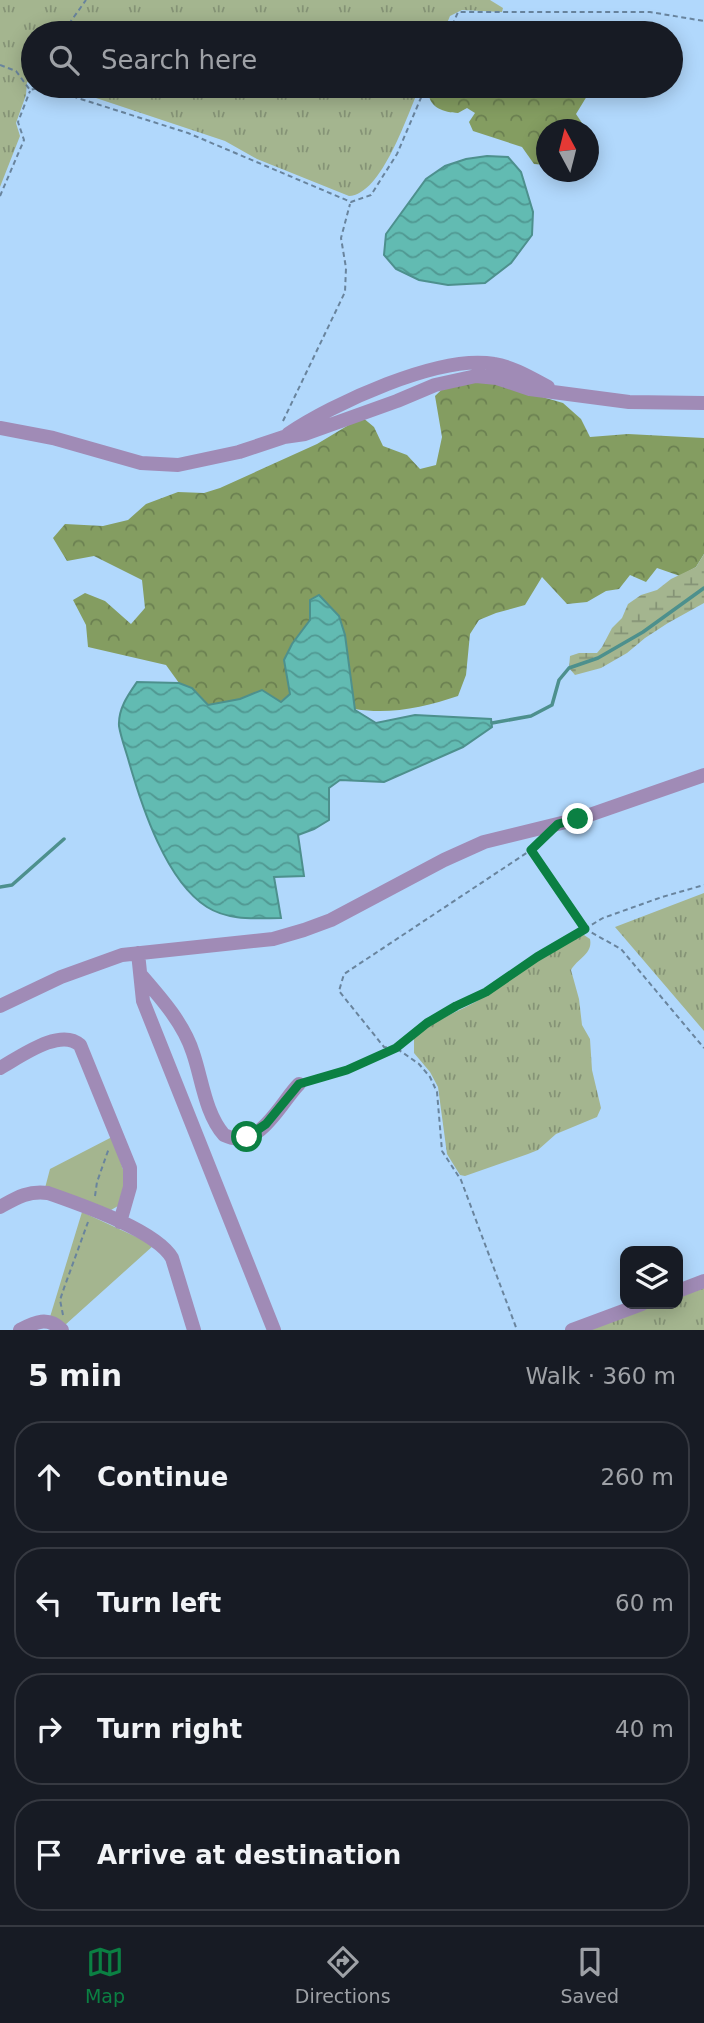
<!DOCTYPE html>
<meta charset="utf-8">
<style>
:root{--surface:#171b24;--page:#20242c;--text:#f1f3f6;--muted:#9ea1a6;--line:#363941;--accent:#0b8043}
body{margin:0;font-family:"DejaVu Sans",sans-serif;background:var(--page);color:var(--text)}
.controls{position:absolute;right:21px;bottom:21px;display:grid;overflow:hidden;border-radius:14px;box-shadow:0 4px 18px #0003}
.controls button{width:63px;height:63px;display:grid;place-items:center;padding:0;border:0;border-bottom:2px solid var(--line);background:var(--surface);color:var(--text);font:35px sans-serif}
.compass{position:absolute;left:536px;top:119px;width:63px;height:63px;border-radius:50%;background:var(--surface);box-shadow:0 4px 18px #0003;rotate:353deg}
.stop{position:absolute;width:21px;height:21px;margin:-16px;border:5px solid #0b8043;border-radius:50%;background:#fff}
.stop.end{background:#0b8043;border-color:#fff;box-shadow:0 2px 7px #0008}
.list{margin:0;padding:0;list-style:none}
h2{display:flex;justify-content:space-between;align-items:center;height:91px;margin:0;padding:0 28px;font-size:30px}
h2 small{font-size:23px;font-weight:400;color:var(--muted)}
.list li{display:grid;grid-template-columns:46px 1fr auto;gap:21px;align-items:center;box-sizing:border-box;height:112px;margin:0 14px 14px;padding:0 14px;border:2px solid var(--line);border-radius:28px}
.list b{display:block;font-size:26px;white-space:nowrap}
.list em{font-size:23px;font-style:normal;color:var(--muted)}
.icon{flex:none;width:38px;height:38px;fill:none;stroke:currentColor;stroke-width:2;stroke-linecap:round;stroke-linejoin:round}
.map{position:relative;flex:none;width:704px;height:1330px;overflow:hidden}
.search{position:absolute;background:var(--surface);box-shadow:0 4px 18px #0003;left:21px;right:21px;top:21px;height:77px;display:flex;align-items:center;gap:18px;box-sizing:border-box;padding:0 24px;border-radius:38px;color:var(--muted);font-size:26px}
.sheet{height:595px;background:var(--surface)}
nav{display:flex;justify-content:space-around;align-items:center;box-sizing:border-box;height:98px;border-top:2px solid var(--line);background:var(--surface);font-size:19px;color:var(--muted)}
nav a{display:grid;justify-items:center;gap:4px}
nav .on{color:var(--accent)}
.map>svg:first-child{display:block}
</style>
<div class="map">
<svg width="704" height="1330" viewBox="0 0 704 1330">
<defs>
<pattern id="grass-tufts" width="24" height="20" patternUnits="userSpaceOnUse" patternTransform="scale(1.75)"><rect width="24" height="20" fill="#a4b58f"/><path d="M3 7l-1-3M5 7V3M7 7l1-3M15 17l-1-3M17 17v-4M19 17l1-3" fill="none" stroke="#859376"/></pattern>
<pattern id="forest-crowns" width="20" height="18" patternUnits="userSpaceOnUse" patternTransform="scale(1.75)"><rect width="20" height="18" fill="#849d61"/><path d="M2 6a3 3 0 1 1 6 0M12 15a3 3 0 1 1 6 0" fill="none" stroke="#6b8051"/></pattern>
<pattern id="wetland-marsh" width="20" height="14" patternUnits="userSpaceOnUse" patternTransform="scale(1.75)"><rect width="20" height="14" fill="#a4b58f"/><path d="M1 5h8M5 5V1M11 12h8M15 12V8" fill="none" stroke="#859376"/></pattern>
<pattern id="water-waves" width="16" height="10" patternUnits="userSpaceOnUse" patternTransform="scale(1.75)"><rect width="16" height="10" fill="#62bbb2"/><path d="M0 5q4-4 8 0t8 0" fill="none" stroke="#509892"/></pattern>
</defs>
<rect width="100%" height="100%" fill="#b1d8fc"/>
<path fill="url(#grass-tufts)" d="M0 0H490L503 8 502 12 462 10 450 16 443 33H33V84L27 82 26 95 16 123 20 136 0 187Z
M36 86H420C408 113 382 195 349 196L257 159 225 141 72 90 57 86Z
M704 893V1031L615 927Z
M584 935 590 939C593 954 578 958 571 970L579 999 582 1025 590 1039 592 1070 601 1108 597 1117 556 1134 538 1150 528 1154 465 1176 460 1175 447 1154 438 1087 430 1072 414 1053V1038C435 1018 462 1011 486 996 515 978 550 941 584 935Z
M704 1284V1330H582L651 1304H678V1294Z"/>
<path fill="url(#forest-crowns)" d="M430 86H583L587 96 576 114 586 129 546 130V165L534 164 522 147 473 131 469 122 475 113 467 108 458 113C442 113 424 105 430 86Z
M483 376 532 394 563 403 581 419 590 437 628 434 704 438V554L696 567 680 576 657 568 646 582 630 575 619 589 606 591 587 602 567 604 542 577 525 605 496 613 479 620 470 634 466 675 458 696C425 707 390 715 355 709L350 680 310 620 292 644 284 660 290 694 280 702 262 690 240 699 208 705 192 688 179 683 166 665 88 647 86 625 73 600 85 593 105 601 131 624 145 608 142 580 94 556 67 561 53 538 65 524 103 526 128 520 146 504 178 492 204 493 220 488 317 444 362 417 374 427 383 446 407 455 420 469 436 465 442 437 435 396 452 380Z"/>
<path fill="url(#wetland-marsh)" d="M704 554V603L668 623 645 638 627 653 601 668 575 675 569 668 570 656 579 653H597L602 647 612 628 622 618 628 604 641 595 657 590 671 579 696 567Z"/>
<path fill="#a4b58f" d="M112 1137 126 1178 118 1206 111 1210 45 1188 50 1169Z
M82 1212 154 1245 65 1325 50 1317Z"/>
<path fill="url(#water-waves)" stroke="#4d908d" stroke-width="2" d="M487 156 508 157 521 172 533 212 532 235 511 263 485 283 448 285 419 280 396 269 384 255 386 234 426 179 445 166 466 159Z
M319 595 339 616 345 635 355 710 376 723 415 715 491 719 492 727 463 747 384 782 340 780 329 788V820L314 829 298 835 304 876 274 877 281 918C256 918 229 921 207 907 166 881 142 807 129 762 126 751 121 738 119 726 118 709 128 695 137 682L179 683 192 688 208 705 240 699 262 690 281 702 290 694 284 660 292 644 310 620V600Z"/>
<g fill="none" stroke-linecap="round" stroke-linejoin="round">
<path stroke="#4d908d" stroke-width="3.5" d="M492 723 531 716 552 705 559 680 569 668 598 658 643 632 704 588
M0 887 12 885 64 839"/>
<path stroke="#69849d" stroke-width="2" stroke-dasharray="5 3.5" stroke-linecap="butt" d="M68 33 71 21 86 0
M449 33 458 12H650L704 21
M0 65 16 71 30 90 43 87 188 133 351 202 371 195 397 154 426 86
M0 196 24 140 18 122 30 91
M283 421 345 292 346 268 341 238 350 204
M539 842 531 850 344 974 339 991 384 1047 396 1048 427 1023 456 1006 486 992 537 957 603 918 662 897 704 885
M532 851 585 929 621 949 704 1048
M310 1080 347 1070 396 1048 419 1064 430 1077 437 1092 442 1151 461 1180 517 1330
M95 1196 97 1182 109 1148
M63 1315 60 1300 64 1288 88 1222"/>
<path stroke="#a08bb6" stroke-width="14" d="M0 428 53 438 141 463 178 465 239 452 284 437 305 434 397 401 435 385 476 376 497 378 530 389 629 402 704 403
M288 434C332 404 440 354 494 364 513 367 531 378 548 387
M138 953 143 1001 274 1330
M141 975C161 998 184 1024 193 1053 202 1079 205 1113 224 1135 259 1152 280 1103 299 1084
M0 1006 61 977 122 955 273 939 304 930 331 920 444 860 484 842 578 819 704 775
M0 1068C20 1057 60 1027 80 1045L130 1168V1187L120 1222
M0 1207C16 1198 29 1190 48 1193 79 1204 156 1230 172 1258L194 1330
M678 1291 704 1281
M20 1330C35 1322 48 1316 62 1330
M572 1330 642 1304"/>
</g>
<g fill="none" stroke-linecap="round" stroke-linejoin="round">
<path stroke="#0b8043" stroke-width="9" d="M247 1137 266 1124 299 1084 347 1070 396 1048 427 1023 456 1006 486 992 537 957 585 929 531 850 558 824 578 819"/>
</g>
</svg>
<div class="controls">
<button><svg class="icon" aria-label="layers" viewBox="0 0 24 24"><path d="M12 4l9 5-9 5-9-5zM3 14l9 5 9-5"/></svg></button>
</div>
<svg class="compass" viewBox="-18 -18 36 36"><path d="M0-13l5 13h-10z" fill="#e53935"/><path d="M0 13l5-13h-10z" fill="#9ea1a6"/></svg>
<div class="stop" style="left:247px;top:1137px"></div>
<div class="stop end" style="left:578px;top:819px"></div>
<div class="search"><svg class="icon" aria-label="search" viewBox="0 0 24 24"><circle cx="10" cy="10" r="6"/><path d="M15 15l6 6"/></svg>Search here</div>
</div>
<section class="sheet">
<h2>5 min<small>Walk · 360 m</small></h2>
<ul class="list">
<li><svg class="icon" aria-label="ahead" viewBox="0 0 24 24"><path d="M12 20V5M6 11l6-6 6 6"/></svg><div><b>Continue</b></div><em>260 m</em></li>
<li><svg class="icon" aria-label="left" viewBox="0 0 24 24"><path d="M17 20v-9H6M10 6l-5 5 5 5"/></svg><div><b>Turn left</b></div><em>60 m</em></li>
<li><svg class="icon" aria-label="right" viewBox="0 0 24 24"><path d="M7 20v-9h11M14 6l5 5-5 5"/></svg><div><b>Turn right</b></div><em>40 m</em></li>
<li><svg class="icon" aria-label="arrive" viewBox="0 0 24 24"><path d="M6 21V4h12l-3 4 3 4H6"/></svg><div><b>Arrive at destination</b></div></li>
</ul>
</section>
<nav>
<a class="on"><svg class="icon" aria-label="map" viewBox="0 0 24 24"><path d="M3 6l6-2 6 2 6-2v14l-6 2-6-2-6 2zM9 4v14M15 6v14"/></svg>Map</a>
<a><svg class="icon" aria-label="directions" viewBox="0 0 24 24"><path d="M12 3l9 9-9 9-9-9zM9 14v-3h6M13 9l2 2-2 2"/></svg>Directions</a>
<a><svg class="icon" aria-label="saved" viewBox="0 0 24 24"><path d="M7 4h10v16l-5-4-5 4z"/></svg>Saved</a>
</nav>
